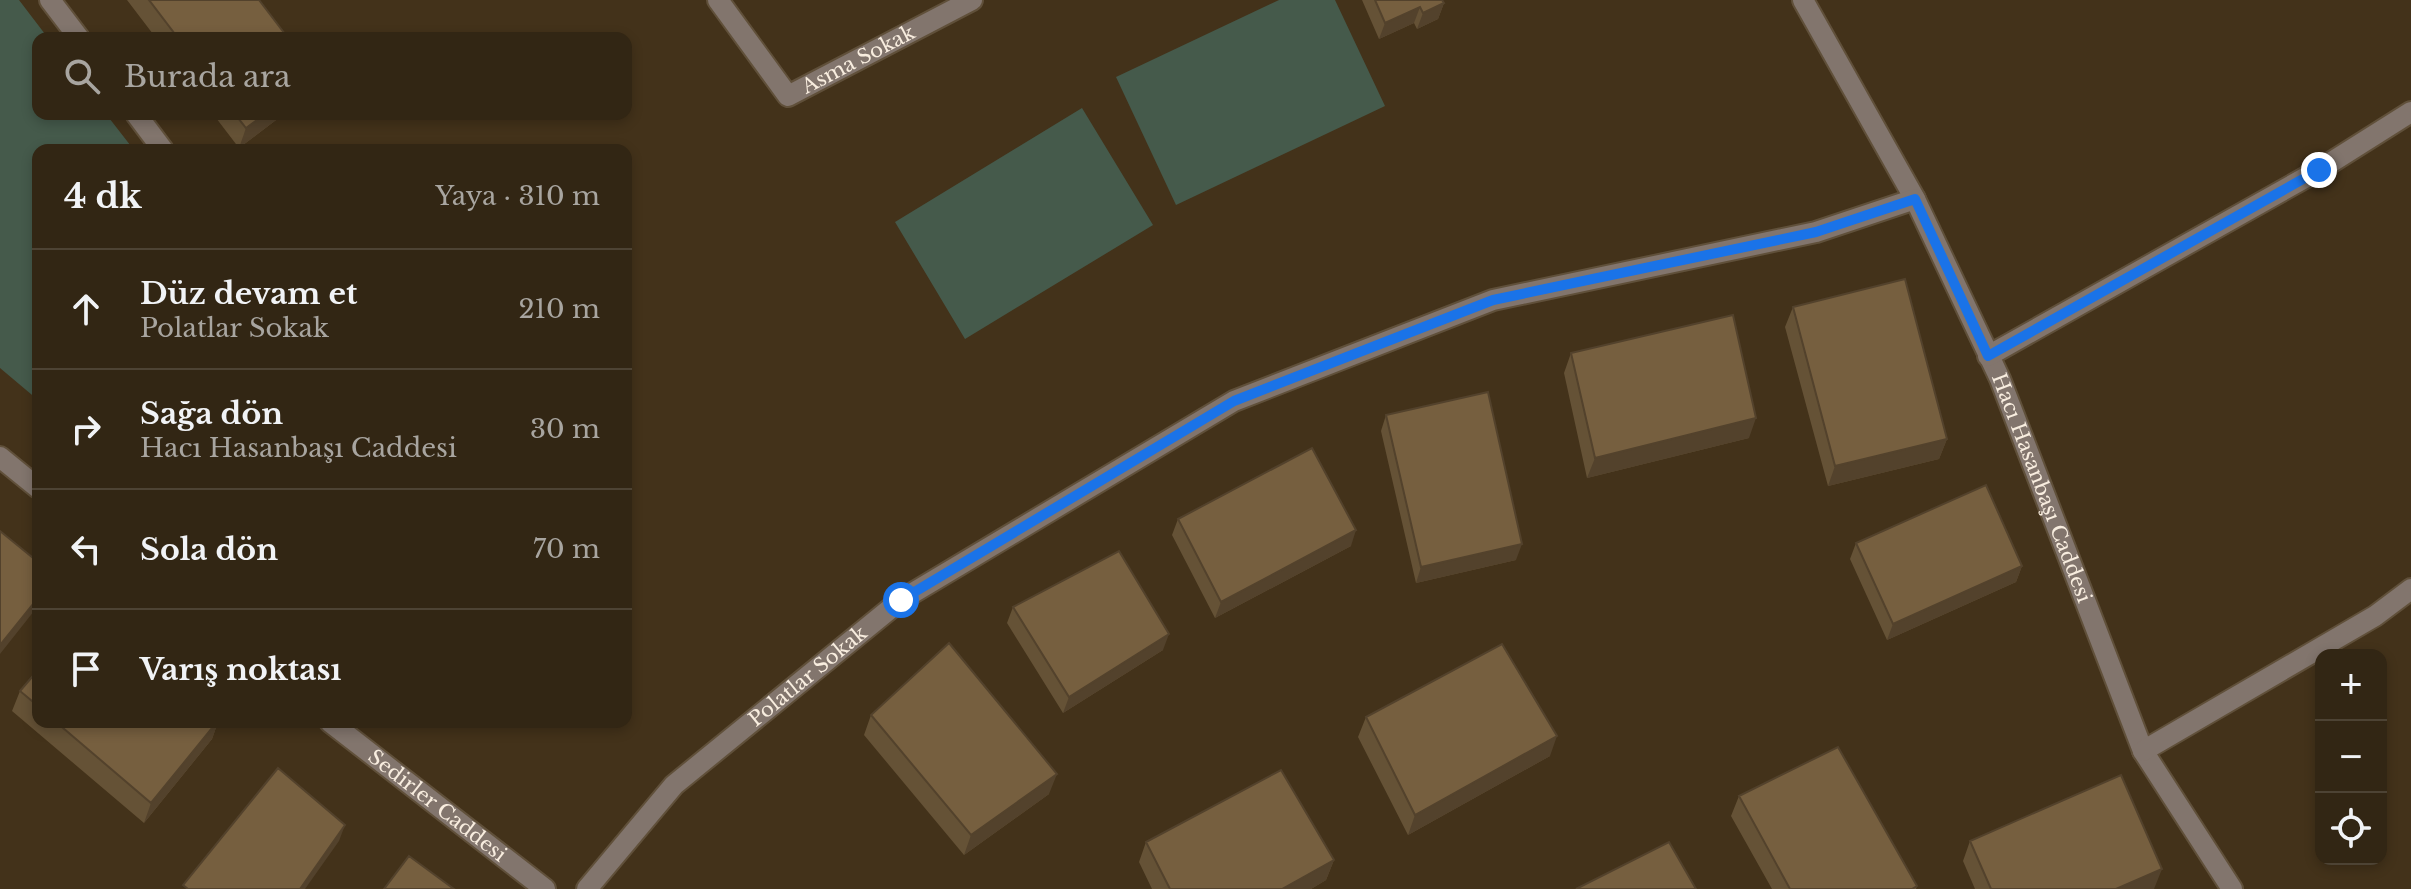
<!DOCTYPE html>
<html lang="tr">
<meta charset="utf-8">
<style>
:root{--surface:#322614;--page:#3d3222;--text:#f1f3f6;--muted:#a8a5a0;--line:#4d4334}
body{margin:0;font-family:"Libre Baskerville",serif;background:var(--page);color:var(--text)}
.controls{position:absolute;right:24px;bottom:24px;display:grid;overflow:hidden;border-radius:16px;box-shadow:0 4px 12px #0003}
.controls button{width:72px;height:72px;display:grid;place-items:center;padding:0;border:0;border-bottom:2px solid var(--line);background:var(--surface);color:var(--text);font:40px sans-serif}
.stop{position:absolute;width:24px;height:24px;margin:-18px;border:6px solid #1a73e8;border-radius:50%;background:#fff}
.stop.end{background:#1a73e8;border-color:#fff;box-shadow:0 2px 8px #0008}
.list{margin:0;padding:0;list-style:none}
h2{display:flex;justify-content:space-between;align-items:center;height:104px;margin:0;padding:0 32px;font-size:34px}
h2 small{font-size:26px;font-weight:400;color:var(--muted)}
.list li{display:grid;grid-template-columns:52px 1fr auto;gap:24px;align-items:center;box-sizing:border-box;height:120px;padding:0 32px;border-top:2px solid var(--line)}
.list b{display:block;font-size:30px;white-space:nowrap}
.list p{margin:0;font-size:26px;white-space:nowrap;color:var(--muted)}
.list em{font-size:26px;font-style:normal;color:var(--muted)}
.icon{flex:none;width:44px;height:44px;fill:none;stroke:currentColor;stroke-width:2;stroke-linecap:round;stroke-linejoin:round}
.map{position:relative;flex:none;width:2411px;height:889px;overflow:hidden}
.search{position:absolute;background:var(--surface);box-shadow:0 4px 12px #0003;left:32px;top:32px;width:600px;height:88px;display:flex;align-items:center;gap:20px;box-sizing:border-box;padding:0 28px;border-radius:16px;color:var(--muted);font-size:30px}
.panel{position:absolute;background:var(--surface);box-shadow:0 4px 12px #0003;left:32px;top:144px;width:600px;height:584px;border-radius:16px}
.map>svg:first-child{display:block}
</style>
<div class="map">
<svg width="2411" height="889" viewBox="0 0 2411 889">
<rect width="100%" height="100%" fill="#43321a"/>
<path fill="#455a4b" d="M0 0H19L48 38H38V114H106L134 150H38V400L0 368Z
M1279 0H1335L1385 106 1176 205 1116 77Z
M1082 108 1153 225 965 339 895 222Z"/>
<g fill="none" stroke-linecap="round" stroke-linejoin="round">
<defs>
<g id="minor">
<path d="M50 0 79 38"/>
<path id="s1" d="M718 0 788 96 972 0"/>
<path id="s2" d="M1803 0 1915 199 2000 379 2143 751 2232 889"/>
<path d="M136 114 163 150"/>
<path d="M1988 356 2319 170 2411 112"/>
<path d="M0 457 38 488"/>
<path id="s3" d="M330 722 545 889"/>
<path d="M2143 751 2375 616 2411 589"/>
<path id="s4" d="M587 889 674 785 901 600 1234 401 1493 300 1816 232 1915 199"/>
</g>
</defs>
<use href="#minor" stroke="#60503a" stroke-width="24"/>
<use href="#minor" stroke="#82756d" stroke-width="20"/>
</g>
<path fill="#655236" d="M127 0H259L288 38H156Z
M1362 0H1442L1444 3 1438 19 1417 29 1414 23 1379 39Z
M213 114H284L239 148Z
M1793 307 1947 439 1939 459 1828 486 1785 327Z
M1571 353 1749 438 1587 478 1564 373Z
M1386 415 1516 560 1416 583 1381 431Z
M1178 519 1351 546 1215 618 1172 535Z
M1856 543 2022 566 2016 582 1887 640 1850 559Z
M1013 607 1163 650 1063 713 1007 623Z
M38 670V722H218L212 739 144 823 12 711 20 691Z
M871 715 1049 794 964 855 864 735Z
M1366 717 1550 756 1408 835 1358 737Z
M1739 796 1917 886 1916 889H1772L1731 816Z
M1970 841 2154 889H1975L1963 861Z
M1146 842 1334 860 1326 880 1311 889H1152L1139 862Z"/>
<path fill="#53422c" d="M1444 3 1438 19 1417 29 1423 13Z
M1420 7 1414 23 1379 39 1385 23Z
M265 114H284L239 148 246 128Z
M1756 418 1749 438 1587 478 1595 458Z
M1947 439 1939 459 1828 486 1835 466Z
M1356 530 1351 546 1215 618 1221 602Z
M1522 544 1516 560 1416 583 1421 567Z
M2022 566 2016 582 1887 640 1893 624Z
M38 598V606L0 654V645Z
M1169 634 1163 650 1063 713 1069 697Z
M217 722H218L212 739 144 823 151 803Z
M1557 736 1550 756 1408 835 1415 815Z
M1057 774 1049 794 964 855 971 835Z
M345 825 339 841 305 889H300Z
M1334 860 1326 880 1311 889H1282Z
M2162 869 2154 889H2116Z"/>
<path fill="#765f3f" stroke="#53422c" stroke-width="2" d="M149 0H259L288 38H178Z
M1375 0H1442L1444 3 1423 13 1420 7 1385 23Z
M235 114H265L246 128Z
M1905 279 1947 439 1835 466 1793 307Z
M1733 315 1756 418 1595 458 1571 353Z
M1488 392 1522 544 1421 567 1386 415Z
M1312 448 1356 530 1221 602 1178 519Z
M1986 485 2022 566 1893 624 1856 543Z
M0 531 38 562V598L0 645Z
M1119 551 1169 634 1069 697 1013 607Z
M949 643 1057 774 971 835 871 715Z
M1502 644 1557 736 1415 815 1366 717Z
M38 670V706L20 691Z
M56 722H217L151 803Z
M1838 747 1917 886 1912 889H1790L1739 796Z
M278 768 345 825 300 889H188L183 885Z
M1281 770 1334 860 1282 889H1170L1146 842Z
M2121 775 2162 869 2116 889H1991L1970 841Z
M1669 842 1696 889H1576Z
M409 856 454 889H384Z"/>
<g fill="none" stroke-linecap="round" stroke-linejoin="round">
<path stroke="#1a73e8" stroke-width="10" d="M901 600 1234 401 1493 300 1816 232 1915 199 1988 356 2319 170"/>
</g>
<g text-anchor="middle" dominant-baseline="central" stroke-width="7" stroke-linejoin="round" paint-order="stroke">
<g font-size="20" fill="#f8eddf" stroke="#392810">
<text stroke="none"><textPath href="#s1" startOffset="198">Asma Sokak</textPath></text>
<text stroke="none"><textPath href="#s2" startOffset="544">Hacı Hasanbaşı Caddesi</textPath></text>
<text stroke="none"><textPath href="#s4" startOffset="308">Polatlar Sokak</textPath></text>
<text stroke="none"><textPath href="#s3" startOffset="136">Sedirler Caddesi</textPath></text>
</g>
</g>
</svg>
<div class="controls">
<button>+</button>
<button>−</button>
<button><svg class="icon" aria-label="locate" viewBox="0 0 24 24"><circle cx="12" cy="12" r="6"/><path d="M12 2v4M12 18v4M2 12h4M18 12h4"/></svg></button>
</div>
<div class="stop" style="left:901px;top:600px"></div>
<div class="stop end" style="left:2319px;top:170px"></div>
<div class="search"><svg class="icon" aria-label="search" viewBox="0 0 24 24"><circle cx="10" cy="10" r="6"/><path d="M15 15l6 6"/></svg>Burada ara</div>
<section class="panel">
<h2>4 dk<small>Yaya · 310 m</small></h2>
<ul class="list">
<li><svg class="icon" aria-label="ahead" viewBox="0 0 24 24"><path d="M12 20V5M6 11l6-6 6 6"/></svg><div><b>Düz devam et</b><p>Polatlar Sokak</p></div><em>210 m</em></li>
<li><svg class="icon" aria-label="right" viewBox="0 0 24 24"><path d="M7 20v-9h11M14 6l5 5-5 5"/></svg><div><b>Sağa dön</b><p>Hacı Hasanbaşı Caddesi</p></div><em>30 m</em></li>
<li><svg class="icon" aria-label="left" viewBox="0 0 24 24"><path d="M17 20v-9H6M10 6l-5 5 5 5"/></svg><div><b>Sola dön</b></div><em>70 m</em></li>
<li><svg class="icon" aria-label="arrive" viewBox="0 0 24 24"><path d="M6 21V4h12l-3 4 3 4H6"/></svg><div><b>Varış noktası</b></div></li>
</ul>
</section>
</div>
